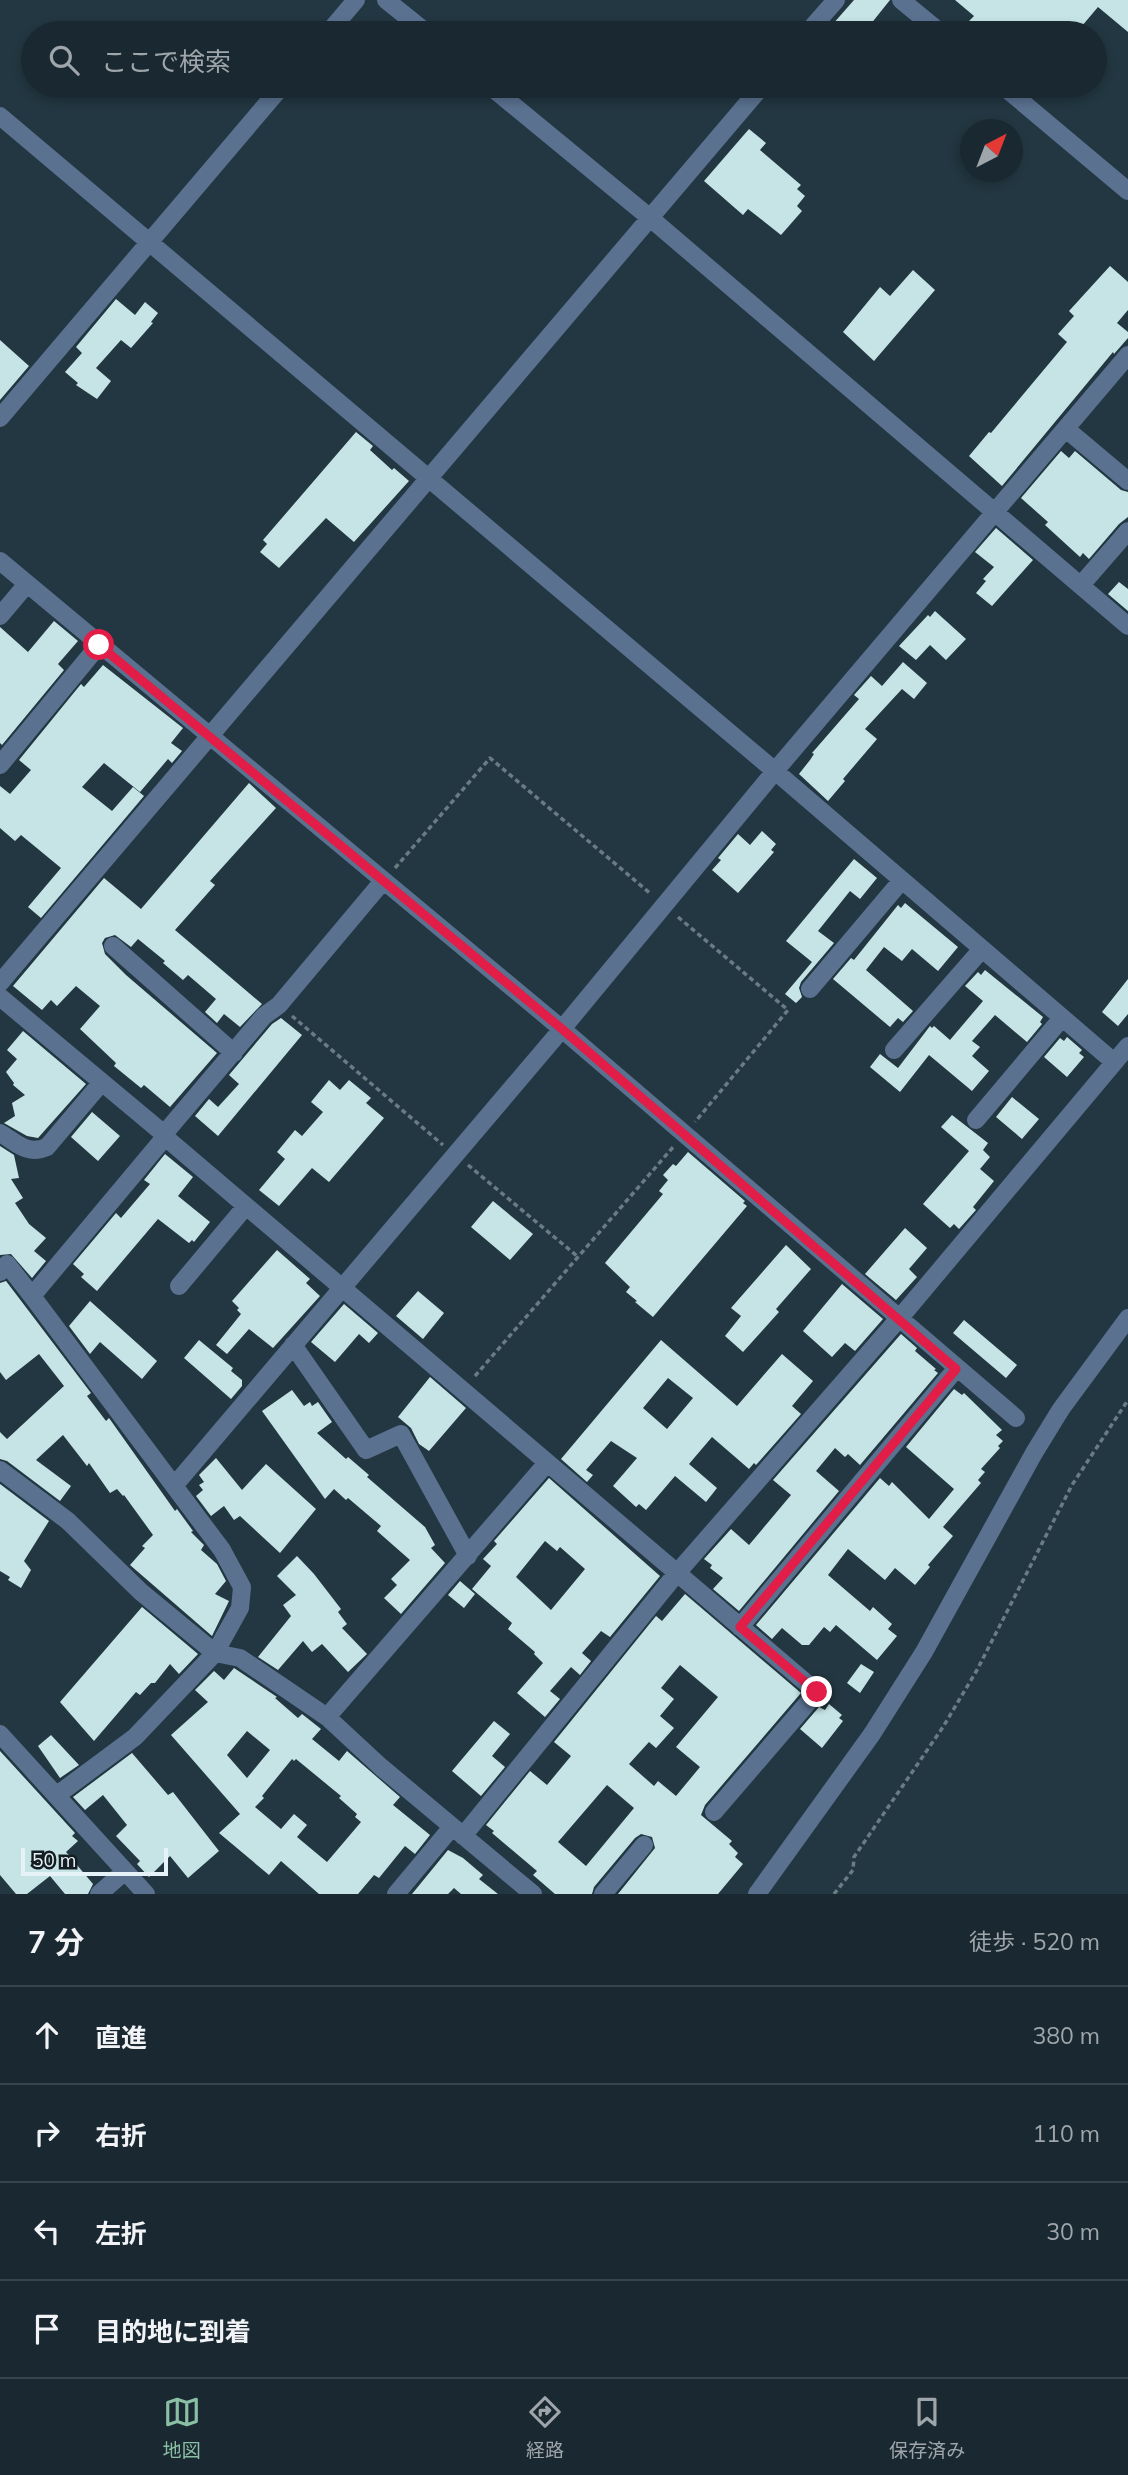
<!DOCTYPE html>
<html lang="ja">
<meta charset="utf-8">
<style>
:root{--surface:#1a2931;--page:#233139;--text:#f1f3f6;--muted:#9fa6ab;--line:#38454d;--accent:#8abfa5}
body{margin:0;font-family:Mulish,"Noto Sans JP",sans-serif;background:var(--page);color:var(--text)}
.compass{position:absolute;left:960px;top:119px;width:63px;height:63px;border-radius:50%;background:var(--surface);box-shadow:0 4px 10px #0003;rotate:42deg}
.scale{position:absolute;left:21px;bottom:18px;width:147px;box-sizing:border-box;padding-left:7px;border:4px solid #e5f2f8;border-top:0;font-size:19px;line-height:24px;white-space:nowrap;color:#e5f2f8;-webkit-text-stroke:5px #141d21;paint-order:stroke}
.stop{position:absolute;width:21px;height:21px;margin:-16px;border:5px solid #e11d48;border-radius:50%;background:#fff}
.stop.end{background:#e11d48;border-color:#fff;box-shadow:0 2px 7px #0008}
.list{margin:0;padding:0;list-style:none}
h2{display:flex;justify-content:space-between;align-items:center;height:91px;margin:0;padding:0 28px;font-size:30px}
h2 small{font-size:23px;font-weight:400;color:var(--muted)}
.list li{display:grid;grid-template-columns:46px 1fr auto;gap:21px;align-items:center;box-sizing:border-box;height:98px;padding:0 28px;border-top:2px solid var(--line)}
.list b{display:block;font-size:26px;white-space:nowrap}
.list em{font-size:23px;font-style:normal;color:var(--muted)}
.icon{flex:none;width:38px;height:38px;fill:none;stroke:currentColor;stroke-width:2;stroke-linecap:round;stroke-linejoin:round}
.map{position:relative;flex:none;width:1128px;height:1894px;overflow:hidden}
.search{position:absolute;background:var(--surface);box-shadow:0 4px 10px #0003;left:21px;right:21px;top:21px;height:77px;display:flex;align-items:center;gap:18px;box-sizing:border-box;padding:0 24px;border-radius:38px;color:var(--muted);font-size:26px}
.sheet{height:483px;background:var(--surface)}
nav{display:flex;justify-content:space-around;align-items:center;box-sizing:border-box;height:98px;border-top:2px solid var(--line);background:var(--surface);font-size:19px;color:var(--muted)}
nav a{display:grid;justify-items:center;gap:4px}
nav .on{color:var(--accent)}
.map>svg:first-child{display:block}
</style>
<div class="map">
<svg width="1128" height="1894" viewBox="0 0 1128 1894">
<rect width="100%" height="100%" fill="#223741"/>
<path fill="#c6e4e5" fill-rule="evenodd" d="M854 0H890L870 25 880 33H825Z
M955 0H1128V32L1098 7 1076 33H982L968 22 974 16Z
M749 129 766 143 760 150 801 185 797 189 805 196 797 206 802 211 781 235 748 209 743 215 704 181Z
M1110 266 1128 282V310L1117 323 1128 332V338L1114 354 1113 352 1002 486 969 456 989 432 991 433 1067 342 1058 334 1074 316 1069 311Z
M913 270 935 290 874 361 843 332 880 287 890 296Z
M116 299 135 315 145 302 158 313 151 322 153 323 131 348 121 340 96 368 111 381 97 399 76 385 78 383 65 372 82 353 76 347Z
M0 340 29 366 0 400Z
M356 432 373 446 370 450 392 470 394 468 409 481 354 542 326 518 279 568 260 552 267 544 263 540Z
M1061 451 1069 458 1075 451 1121 490 1128 492V517L1119 524 1089 559 1083 553 1080 557 1045 525 1048 522 1021 498Z
M996 528 1033 560 992 606 976 593 986 581 983 579 994 567 975 552Z
M1119 582 1128 589V611L1108 594Z
M935 611 966 639 946 660 930 645 916 660 899 646 928 615 930 617Z
M54 621 78 641 58 664 64 670 2 745 0 743V627L28 652Z
M903 662 927 683 914 699 902 689 865 729 877 739 843 779 845 781 828 801 799 774 810 760 814 754 812 753 859 699 854 695 871 676 882 686Z
M103 665 183 728 171 743 182 751 172 763 168 759 140 792 104 763 82 787 112 811 133 787 144 796 41 918 28 907 61 868 21 835 15 841 0 828V786L10 794 31 770 19 760 81 684 84 687Z
M249 783 276 808 210 881 215 885 175 930 262 1004 240 1027 224 1014 217 1023 205 1012 216 999 188 975 183 980 163 963 165 961 138 939 131 947 115 935 105 938 102 943 105 954 126 975 217 1053 170 1107 144 1085 141 1088 114 1066 116 1063 80 1029 100 1006 76 986 57 1006 51 1000 42 1010 13 986 104 878 141 909Z
M762 831 776 844 771 850 774 852 738 893 712 870 721 860 718 858 738 834 750 845Z
M854 859 877 878 860 899 850 891 818 931 834 943 801 982 799 988 802 997 796 1003 785 994 812 962 786 941Z
M905 903 958 947 938 971 912 949 902 961 884 947 866 970 913 1011 903 1022 898 1018 890 1027 833 979 851 958 854 960 898 905 901 908Z
M985 970 1043 1017 1040 1022 1042 1024 1027 1042 995 1015 972 1041 980 1047 972 1056 989 1071 972 1091 929 1055 900 1092 870 1067 880 1054 898 1068 930 1026 932 1028 934 1026 950 1040 983 1001 965 986 978 972 981 975Z
M1128 979V1014L1118 1026 1102 1012Z
M281 1018 302 1035 218 1136 195 1116 209 1099 218 1107 239 1084 229 1075 272 1024Z
M23 1031 86 1084 38 1138 27 1136 4 1123 15 1116 12 1103 25 1095 13 1085 14 1083 6 1072 17 1059 7 1050Z
M1067 1037 1082 1050 1079 1053 1084 1057 1067 1077 1044 1057 1060 1038 1064 1041Z
M329 1080 340 1090 349 1080 371 1098 366 1103 384 1118 329 1182 312 1168 279 1206 259 1190 285 1159 277 1152 295 1130 302 1136 323 1112 311 1102Z
M1012 1097 1039 1119 1022 1139 996 1117Z
M92 1112 120 1136 98 1161 71 1137Z
M952 1115 988 1143 983 1150 990 1157 980 1169 994 1181 973 1207 976 1210 959 1229 954 1224 950 1228 923 1204 969 1151 941 1127Z
M0 1146 14 1155 19 1178 11 1179 23 1198 15 1203 29 1224 46 1238 34 1251 46 1261 32 1278 11 1254 0 1255Z
M688 1152 745 1201 743 1203 747 1206 653 1317 635 1302 637 1301 626 1292 630 1287 605 1263 663 1194 659 1191 668 1180 663 1175 673 1164 676 1166Z
M165 1154 193 1177 178 1196 210 1222 194 1242 192 1240 189 1243 158 1219 97 1291 81 1277 84 1274 73 1264 116 1213 121 1218 150 1184 144 1180Z
M493 1201 533 1234 510 1260 471 1227Z
M905 1228 927 1248 909 1269 917 1277 896 1300 865 1274Z
M786 1245 811 1269 776 1309 779 1312 743 1352 725 1336 741 1316 731 1308Z
M277 1250 310 1279 306 1283 320 1296 273 1348 249 1329 227 1354 216 1345 241 1314 237 1310 239 1308 232 1301Z
M6 1281 91 1393 87 1396 106 1421 109 1418 175 1511 177 1509 193 1531 191 1532 204 1545 201 1550 217 1564 226 1581 215 1594 229 1601 212 1636 130 1565 145 1548 142 1546 153 1535 124 1495 123 1496 117 1489 110 1493 89 1463 87 1466 63 1435 36 1460 71 1486 60 1501 7 1461 0 1459V1432L7 1439 64 1386 39 1354 6 1380 0 1372V1283Z
M842 1284 883 1319 855 1351 845 1343 832 1357 803 1331Z
M418 1291 444 1313 423 1339 396 1316Z
M90 1301 157 1361 142 1379 100 1342 90 1354 69 1326Z
M344 1304 378 1333 369 1343 359 1334 335 1362 311 1342Z
M964 1320 1017 1365 1006 1378 953 1333Z
M901 1334 917 1348 915 1351 936 1369 934 1370 938 1373 860 1465 848 1454 845 1457 835 1448 816 1471 839 1491 739 1611 713 1589 723 1578 710 1568 712 1565 704 1559 731 1529 749 1545 791 1495 773 1480Z
M199 1340 233 1368 231 1371 242 1380V1386L231 1399 184 1358Z
M661 1340 737 1406 782 1354 813 1381 792 1406 801 1414 756 1465 754 1463 749 1469 712 1437 689 1464 717 1488 706 1502 675 1476 646 1510 639 1504 636 1507 613 1486 637 1458 611 1441 586 1470 593 1475 587 1482 561 1459ZM668 1378 693 1398 667 1429 643 1408Z
M430 1377 466 1408 429 1451 419 1444 411 1428 398 1417Z
M954 1389 962 1395 964 1393 1002 1430 996 1435 1003 1441 998 1446 1000 1448 981 1469 985 1472 978 1480 981 1483 943 1527 953 1536 928 1565 930 1567 915 1585 895 1568 885 1580 848 1549 828 1575 870 1611 873 1607 892 1624 888 1629 897 1636 877 1660 836 1625 830 1632 824 1627 809 1645H802L782 1628 772 1639 756 1625 880 1478 889 1486 892 1482 929 1519 954 1489 906 1447Z
M292 1390 304 1406 310 1402 312 1406 318 1402 332 1422 317 1433 346 1459 348 1457 369 1475 367 1477 425 1527 435 1545 431 1548 445 1563 401 1614 384 1598 397 1585 391 1579 410 1560 377 1531 381 1526 348 1498 346 1500 334 1489 325 1499 262 1411Z
M216 1458 242 1490 266 1464 316 1509 280 1553 240 1516 234 1520 224 1506 211 1516 196 1496 203 1490 199 1485 204 1482 199 1475Z
M549 1478 660 1576 610 1637 601 1631 582 1653 591 1661 580 1675 571 1667 550 1691 560 1699 545 1717 517 1693 543 1663 534 1654 535 1652 508 1629 512 1623 472 1589 491 1566 483 1559 497 1544 494 1541ZM545 1541 557 1551 560 1547 585 1569 551 1610 516 1577Z
M0 1484 49 1521 24 1561 31 1570 21 1588 8 1580 10 1577 0 1571Z
M297 1556 314 1574 341 1609 338 1612 347 1624 342 1628 367 1654 348 1672 322 1644 312 1652 303 1641 278 1670 258 1657 291 1616 283 1605 296 1595 277 1576Z
M460 1581 475 1594 464 1608 448 1595Z
M685 1594 801 1693 705 1805 701 1815 732 1841 729 1844 738 1853 735 1857 743 1864 718 1894H618L655 1848 652 1837 641 1834 635 1838 594 1887 592 1894H555L533 1875 537 1871 492 1833 494 1831 486 1825 530 1771 547 1785 571 1756 554 1742 656 1616 662 1621ZM680 1665 718 1697 676 1747 700 1767 676 1796 658 1781 654 1786 629 1764 649 1742 656 1748 674 1728 660 1716 674 1699 661 1688ZM607 1785 634 1808 586 1866 558 1842Z
M142 1607 198 1654 179 1674 170 1664 155 1683H151L140 1695 136 1692 94 1741 60 1702Z
M861 1664 874 1672 860 1693 847 1683Z
M234 1668 277 1697 275 1698 298 1718 302 1714 321 1729 312 1739 339 1761 347 1751 400 1797 393 1805 430 1835 415 1854 405 1846 379 1878 374 1875 358 1894H319L281 1861 269 1875 219 1833 240 1814 171 1735 208 1702 195 1690 214 1671 224 1680ZM247 1731 270 1750 247 1778 227 1755ZM292 1759 294 1761 296 1759 341 1796 339 1798 357 1814 355 1817 361 1822 327 1862 297 1837 307 1825 294 1814 281 1829 255 1807 264 1798 262 1796Z
M829 1704 842 1715 839 1718 843 1721 822 1748 800 1729 819 1707 825 1710Z
M494 1721 510 1734 492 1756 505 1767 481 1796 452 1771Z
M51 1735 79 1765 60 1778 38 1746Z
M0 1751 75 1833 72 1836 78 1841 66 1852 93 1884 88 1894H65L50 1876 27 1894H16L0 1875Z
M132 1753 168 1795 173 1792 219 1851 188 1878 170 1856 149 1877 137 1864 140 1861 116 1836 127 1825 103 1795 85 1810 73 1797Z
M448 1850 463 1858 483 1875 479 1879 498 1894H461L454 1888 448 1894H412Z"/>
<g fill="none" stroke-linecap="round" stroke-linejoin="round">
<path stroke="#697b83" stroke-width="3.5" stroke-dasharray="5 3.5" stroke-linecap="butt" d="M395 868 490 758 651 894
M678 917 788 1010 695 1122
M292 1016 443 1145
M468 1165 577 1256
M475 1376 674 1146
M834 1894 853 1870 854 1857 943 1727 977 1670 1072 1485 1128 1400"/>
<path stroke="#5a7190" stroke-width="18" d="M386 0 427 33
M901 0 941 33
M328 33 356 0
M807 33 836 0
M490 86 649 217 1128 626
M1003 86 1128 191
M0 116 775 771 1114 1062
M0 418 282 86
M1066 429 1128 481
M0 561 562 1029 1016 1418
M1081 585 1128 531
M0 616 27 584
M0 765 99 645
M113 946 234 1053
M0 983 762 86
M810 989 902 880
M0 997 164 1134
M894 1050 982 949
M976 1120 1062 1018
M0 1133C16 1142 27 1156 47 1147L102 1082
M165 1137 817 1692 714 1812
M0 1272 7 1264 32 1296 222 1550 242 1587 240 1608 215 1653 135 1737 57 1795
M179 1286 246 1206
M32 1296 165 1137 164 1134 264 1016 279 1005 383 881
M293 1345 366 1450 401 1434 468 1556
M0 1470 68 1521 141 1592 215 1653 240 1658 327 1717 381 1767 533 1894
M174 1486 562 1029 775 771 1128 355
M740 1627 956 1369
M327 1717 547 1463
M0 1734 146 1894
M463 1836 677 1573 909 1307 1128 1046
M99 1894 124 1872
M396 1894 452 1827
M603 1894 644 1845
M757 1894 872 1734 924 1652 1034 1453 1061 1409 1128 1318"/>
</g>
<g fill="none" stroke-linecap="round" stroke-linejoin="round">
<path stroke="#e11d48" stroke-width="9" d="M99 645 562 1029 956 1369 740 1627 817 1692"/>
</g>
</svg>
<svg class="compass" viewBox="-18 -18 36 36"><path d="M0-13l5 13h-10z" fill="#e53935"/><path d="M0 13l5-13h-10z" fill="#9fa6ab"/></svg>
<div class="scale">50 m</div>
<div class="stop" style="left:99px;top:645px"></div>
<div class="stop end" style="left:817px;top:1692px"></div>
<div class="search"><svg class="icon" aria-label="search" viewBox="0 0 24 24"><circle cx="10" cy="10" r="6"/><path d="M15 15l6 6"/></svg>ここで検索</div>
</div>
<section class="sheet">
<h2>7 分<small>徒歩 · 520 m</small></h2>
<ul class="list">
<li><svg class="icon" aria-label="ahead" viewBox="0 0 24 24"><path d="M12 20V5M6 11l6-6 6 6"/></svg><div><b>直進</b></div><em>380 m</em></li>
<li><svg class="icon" aria-label="right" viewBox="0 0 24 24"><path d="M7 20v-9h11M14 6l5 5-5 5"/></svg><div><b>右折</b></div><em>110 m</em></li>
<li><svg class="icon" aria-label="left" viewBox="0 0 24 24"><path d="M17 20v-9H6M10 6l-5 5 5 5"/></svg><div><b>左折</b></div><em>30 m</em></li>
<li><svg class="icon" aria-label="arrive" viewBox="0 0 24 24"><path d="M6 21V4h12l-3 4 3 4H6"/></svg><div><b>目的地に到着</b></div></li>
</ul>
</section>
<nav>
<a class="on"><svg class="icon" aria-label="map" viewBox="0 0 24 24"><path d="M3 6l6-2 6 2 6-2v14l-6 2-6-2-6 2zM9 4v14M15 6v14"/></svg>地図</a>
<a><svg class="icon" aria-label="directions" viewBox="0 0 24 24"><path d="M12 3l9 9-9 9-9-9zM9 14v-3h6M13 9l2 2-2 2"/></svg>経路</a>
<a><svg class="icon" aria-label="saved" viewBox="0 0 24 24"><path d="M7 4h10v16l-5-4-5 4z"/></svg>保存済み</a>
</nav>
